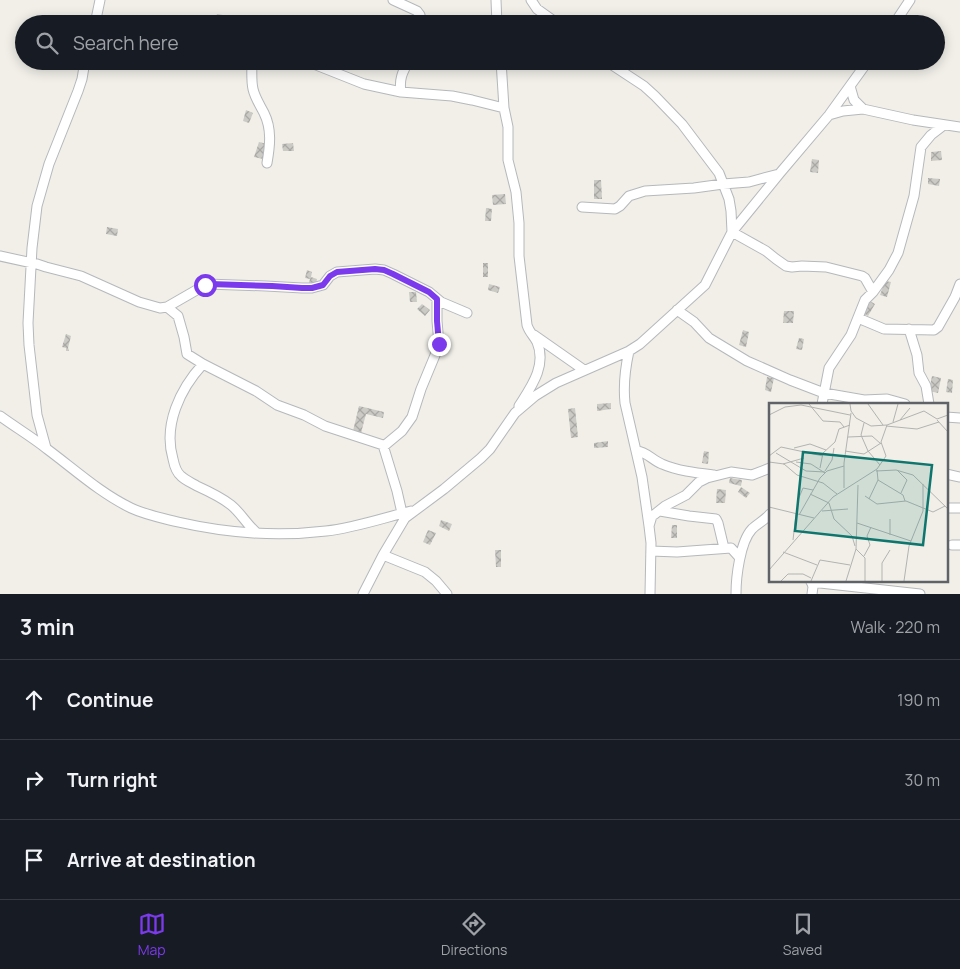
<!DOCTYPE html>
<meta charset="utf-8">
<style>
:root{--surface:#171b24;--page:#20242c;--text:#f1f3f6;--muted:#9ea1a6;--line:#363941;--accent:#7c3aed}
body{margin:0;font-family:Manrope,sans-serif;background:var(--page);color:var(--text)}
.stop{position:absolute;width:15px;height:15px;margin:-11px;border:4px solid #7c3aed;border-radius:50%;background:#fff}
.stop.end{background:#7c3aed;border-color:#fff;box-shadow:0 1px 5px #0008}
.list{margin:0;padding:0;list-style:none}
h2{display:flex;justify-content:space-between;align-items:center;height:65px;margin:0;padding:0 20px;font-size:21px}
h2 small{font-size:16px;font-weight:400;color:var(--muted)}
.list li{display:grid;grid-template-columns:32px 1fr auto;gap:15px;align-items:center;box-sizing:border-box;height:80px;padding:0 20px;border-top:1px solid var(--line)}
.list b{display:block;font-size:19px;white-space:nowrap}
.list em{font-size:16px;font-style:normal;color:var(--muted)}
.icon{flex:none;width:28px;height:28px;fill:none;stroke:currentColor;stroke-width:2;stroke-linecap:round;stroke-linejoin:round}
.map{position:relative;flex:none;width:960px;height:594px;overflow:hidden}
.search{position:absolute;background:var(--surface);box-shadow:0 2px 12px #0003;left:15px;right:15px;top:15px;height:55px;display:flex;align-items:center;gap:12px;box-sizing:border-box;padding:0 18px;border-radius:28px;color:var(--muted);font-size:19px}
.sheet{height:305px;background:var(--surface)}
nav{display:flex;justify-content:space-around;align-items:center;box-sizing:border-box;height:70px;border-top:1px solid var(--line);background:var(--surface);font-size:14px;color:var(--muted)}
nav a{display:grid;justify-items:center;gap:2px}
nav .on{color:var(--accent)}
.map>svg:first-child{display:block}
</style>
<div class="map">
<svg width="960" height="594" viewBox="0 0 960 594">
<defs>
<pattern id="building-cross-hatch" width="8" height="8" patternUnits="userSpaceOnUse" patternTransform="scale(1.25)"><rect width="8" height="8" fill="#cccac5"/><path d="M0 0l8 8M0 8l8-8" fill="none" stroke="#a9a8a4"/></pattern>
</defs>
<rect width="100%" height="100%" fill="#f1efe8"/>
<path fill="url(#building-cross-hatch)" d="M217 14 229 16 228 23 215 21Z
M231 17H243L242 24 231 23Z
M246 110 253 113 249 123 243 121Z
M259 142 267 144 263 159 254 157Z
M293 143 294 151H283L282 144Z
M941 151 942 160 931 161V152Z
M812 159 819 160 818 173 810 172Z
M928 178 940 179 939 186 928 184Z
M594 180H601L602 199H594Z
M505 194 506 204 493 205 492 195Z
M486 208 492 209 491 221H485Z
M107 227 118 229 117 236 106 234Z
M483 263H488V277H483Z
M307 270 312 272 311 277 317 279 316 284 309 283 310 279 305 278Z
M885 281 891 282 887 297 880 295Z
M489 284 500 287 498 293 488 290Z
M409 292H416L417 302H410Z
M868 300 875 304 868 316 861 312Z
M422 304 430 310 425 316 417 309Z
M784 311H794L793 323H783Z
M743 330 749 332 746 347 739 345Z
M66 334 71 336 68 348 69 351H66V348L62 347Z
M799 338 804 339 802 350 796 349Z
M932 376 941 378 938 393 929 391Z
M767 377 774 378 771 392 765 390Z
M948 379 953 380 952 393 946 392Z
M611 403V409L597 411V404Z
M359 406 384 412 383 418 366 414 361 433 353 431Z
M575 408 578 437 571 438 568 409Z
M608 441V447L594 448V443Z
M704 451 709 452 708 464 702 463Z
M730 478 742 480 741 486 729 483Z
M741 487 750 493 746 498 738 492Z
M717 489 726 490 725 503H716Z
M441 520 452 524 449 531 439 526Z
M672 525H677V538H671Z
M428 530 436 533 430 545 423 542Z
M495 550H501V567H496Z"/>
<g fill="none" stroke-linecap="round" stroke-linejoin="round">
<defs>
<path id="minor" d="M393 0 417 11 420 15 421 24
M496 0 497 24
M531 0 537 9 558 24
M97 19 111 24
M95 24 100 0
M894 24 910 0
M252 61C252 70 251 80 253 89 255 98 260 105 264 113 272 129 270 146 267 163
M306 61 364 84 401 92 452 96 472 100 504 108
M501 61 504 108 508 127V160L516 192 519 223V256L527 325C529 332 534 336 537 342 547 366 531 387 519 406
M606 61 644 86 655 96 682 124 719 173 729 199 731 211 732 232 766 251 776 259 786 266 792 267 802 266 826 267 862 276 865 278 873 292
M850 86 854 100 863 109
M401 92C399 80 402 72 409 61
M829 115 843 111 863 109 913 120 960 127
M582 207 615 209 620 206 629 196 645 191 694 188 723 184 749 182 760 179 779 174
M0 256 37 264 46 267 81 276 139 302 160 308 167 307 207 284 266 286 302 288H312L323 285 330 276 337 272 375 269 384 270 393 274 429 292 441 302 467 313
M167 307 178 316 184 337 187 354 203 364 256 391 277 405 304 415 325 426 383 445 397 491 402 513
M677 310 694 322 709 338 747 361 790 380 824 393 864 400 887 399 905 404
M858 318 884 329 934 330 938 327 955 297 960 284
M909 329 917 355 919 373 926 386 929 404
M534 335 584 370
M629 351C625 369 623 384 625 403L642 477 649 526 651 543 650 594
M203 364C180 389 163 425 173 459 174 464 176 472 181 476 185 480 192 483 197 486 208 491 221 497 231 505 241 513 247 525 257 533
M822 404 829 368 851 335 865 300 873 292 889 270 898 253 914 196 921 147 931 135 944 125
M0 416C15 427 32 437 47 449 74 469 100 493 131 508 146 515 162 518 178 522 226 533 276 537 326 531 354 528 383 518 411 511
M946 417 960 418
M384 446 402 431 412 417 421 389 438 348 439 344 437 321V299
M46 448 37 415 29 345 28 323 32 248 37 206 49 164 78 91 82 79 85 61
M637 451C647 452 652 460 662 464 678 471 697 473 714 475
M946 474 960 477
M946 508H960
M660 511 689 516 716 519 718 523 724 548
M649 526 652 516 655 514 665 506 686 495 699 482 707 478 731 472 752 475 770 468
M952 545H960
M651 551 677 552 731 548 740 558
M383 555 425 572 436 581 447 594
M811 580 813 587 812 594
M811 582 920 594
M363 594 383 555 405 518 444 489 481 458 490 449 515 413 535 396 556 383 629 351 640 344 705 285 732 232 780 173 829 115 868 61
M736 594C736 577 740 542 752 529 757 524 765 520 770 514"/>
</defs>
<use href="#minor" stroke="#b5b8bc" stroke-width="11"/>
<use href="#minor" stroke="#fff" stroke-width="9"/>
</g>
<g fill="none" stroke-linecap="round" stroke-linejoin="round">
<path stroke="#7c3aed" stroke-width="6" d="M205 285 210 284 272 286 302 288H312L323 285 330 276 337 272 375 269 384 270 393 274 429 292 437 299V321L439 344"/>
</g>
<g transform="translate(769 403)">
<rect width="179" height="179" fill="#f1efe8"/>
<path fill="none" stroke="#b3b3b1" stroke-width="1" d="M40 1 54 18 71 19 75 24M81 1 82 8 87 15 102 23 118 22 155 8 168 16 179 12M99 1 114 22M0 12 16 4 32 2 81 12M131 17 141 5M168 17 179 29M124 19 129 1M95 20 92 32 99 48M117 23 148 26 170 19M79 34 103 33 112 41M25 45 41 41 57 47M76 48 95 51 112 40M99 48 111 62M7 50 37 68 56 69M0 53 12 44 54 53M0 59 15 61 28 72 54 80 68 91M27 59 42 61 56 70M14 61 35 55M51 65 54 50 66 39 70 26 81 22M108 67 109 77 134 92 136 98M128 67 138 77 132 90M56 68 63 57 65 45M107 68 127 67 144 72 179 106M75 85V60L82 10M41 91 60 100 65 116 83 133 86 143M96 93 108 101 137 98 164 109 176 103M100 96 109 77M29 97 34 85 44 87M0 104 45 115M53 108 79 106M30 112 51 75 58 68 75 63M121 116V132M88 120 142 138M24 137 27 111M87 146 96 155V178M14 149 48 162M95 153 101 142 98 133 102 124M0 167 64 94 108 66 117 53 112 39 118 22M12 178 19 171H34L42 175M42 178 51 157 81 162M77 178 87 146 89 82M113 178V160L121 147M135 178 140 143 154 108V81"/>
<path fill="#0f766e" fill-opacity="0.15" stroke="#0f766e" stroke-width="2.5" d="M34 49 163 62 154 142 26 128Z"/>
<rect width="179" height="179" fill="none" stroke="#5f6368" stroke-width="2.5"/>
</g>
</svg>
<div class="stop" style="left:205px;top:285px"></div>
<div class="stop end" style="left:439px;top:344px"></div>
<div class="search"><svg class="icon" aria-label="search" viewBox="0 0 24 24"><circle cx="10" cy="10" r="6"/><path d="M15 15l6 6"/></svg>Search here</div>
</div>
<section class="sheet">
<h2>3 min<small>Walk · 220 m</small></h2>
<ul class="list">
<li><svg class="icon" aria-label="ahead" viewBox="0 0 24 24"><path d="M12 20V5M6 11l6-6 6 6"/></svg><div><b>Continue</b></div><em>190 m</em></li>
<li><svg class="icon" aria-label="right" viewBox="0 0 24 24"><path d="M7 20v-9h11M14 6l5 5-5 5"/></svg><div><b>Turn right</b></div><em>30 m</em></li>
<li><svg class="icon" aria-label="arrive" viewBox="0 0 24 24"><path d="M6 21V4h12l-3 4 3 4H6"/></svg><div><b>Arrive at destination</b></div></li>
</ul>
</section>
<nav>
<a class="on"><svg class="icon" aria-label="map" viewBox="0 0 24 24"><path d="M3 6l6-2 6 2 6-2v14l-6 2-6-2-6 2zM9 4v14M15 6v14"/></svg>Map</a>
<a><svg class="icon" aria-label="directions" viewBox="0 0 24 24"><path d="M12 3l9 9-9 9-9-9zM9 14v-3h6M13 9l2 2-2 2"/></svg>Directions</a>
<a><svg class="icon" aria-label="saved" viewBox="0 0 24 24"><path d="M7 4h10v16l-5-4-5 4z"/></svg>Saved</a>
</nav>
